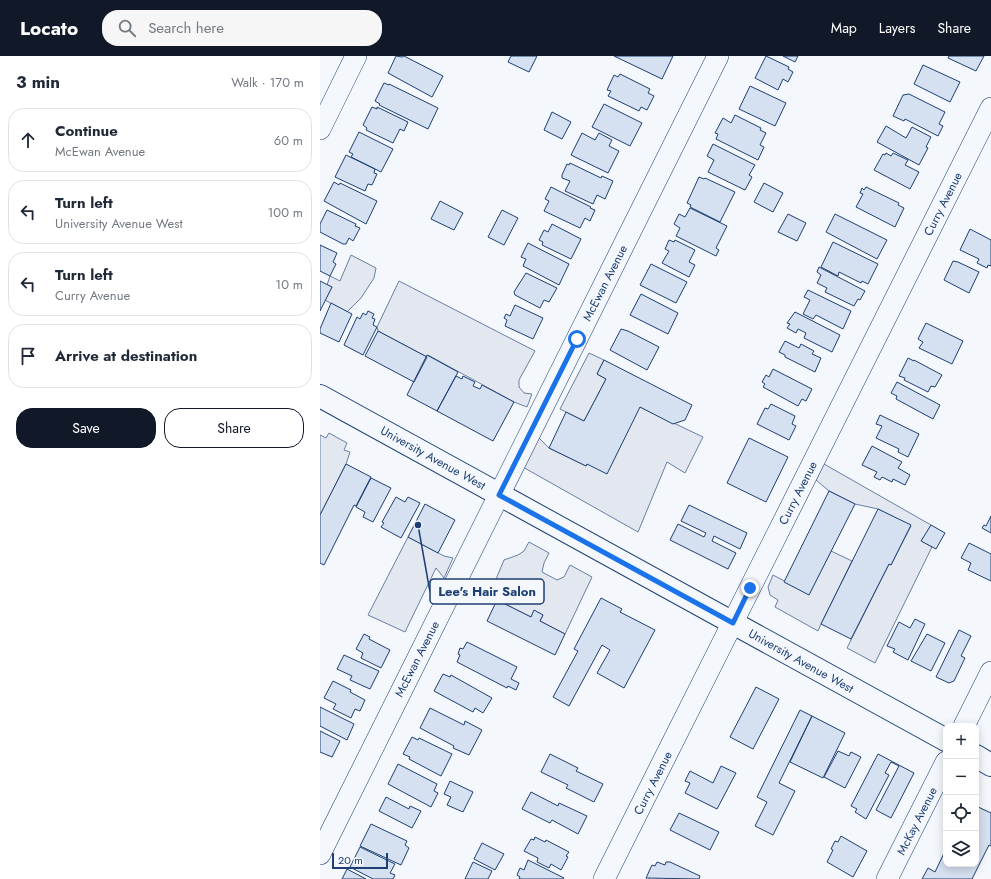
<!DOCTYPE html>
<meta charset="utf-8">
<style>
:root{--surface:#fff;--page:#f6f6f7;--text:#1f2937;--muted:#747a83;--line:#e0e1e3;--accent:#111827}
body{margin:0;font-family:Jost,sans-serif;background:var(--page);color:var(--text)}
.controls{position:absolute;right:12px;bottom:12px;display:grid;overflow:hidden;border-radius:8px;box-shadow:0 2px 10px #0003}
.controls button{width:36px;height:36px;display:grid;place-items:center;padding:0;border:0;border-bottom:1px solid var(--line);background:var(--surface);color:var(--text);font:20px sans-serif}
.scale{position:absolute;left:12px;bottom:10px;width:56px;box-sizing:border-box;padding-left:4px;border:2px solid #1d3f73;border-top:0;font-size:11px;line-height:14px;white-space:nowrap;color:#1d3f73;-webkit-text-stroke:3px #f4f7fb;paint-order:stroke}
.stop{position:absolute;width:12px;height:12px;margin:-9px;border:3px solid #1a73e8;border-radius:50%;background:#fff}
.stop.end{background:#1a73e8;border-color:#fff;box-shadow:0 1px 4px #0008}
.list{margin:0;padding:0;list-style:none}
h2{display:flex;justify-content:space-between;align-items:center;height:52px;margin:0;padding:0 16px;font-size:17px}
h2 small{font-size:13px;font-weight:400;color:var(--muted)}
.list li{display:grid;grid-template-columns:26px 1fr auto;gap:12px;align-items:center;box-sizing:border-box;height:64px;margin:0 8px 8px;padding:0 8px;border:1px solid var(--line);border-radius:16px}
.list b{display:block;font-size:15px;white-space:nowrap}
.list p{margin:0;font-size:13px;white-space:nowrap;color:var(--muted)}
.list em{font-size:13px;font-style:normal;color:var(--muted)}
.actions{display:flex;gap:8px;padding:12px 16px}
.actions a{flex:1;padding:9px 0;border:1px solid var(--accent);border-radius:16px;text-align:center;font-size:14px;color:var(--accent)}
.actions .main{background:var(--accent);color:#fff}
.icon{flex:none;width:22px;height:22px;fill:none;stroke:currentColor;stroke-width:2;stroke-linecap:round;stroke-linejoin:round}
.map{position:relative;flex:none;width:671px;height:823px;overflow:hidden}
header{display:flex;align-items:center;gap:24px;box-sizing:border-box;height:56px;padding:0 20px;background:var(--accent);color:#fff}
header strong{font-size:19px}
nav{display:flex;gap:22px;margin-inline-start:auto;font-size:14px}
.search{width:280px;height:36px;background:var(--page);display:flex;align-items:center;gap:10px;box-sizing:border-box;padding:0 14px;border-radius:16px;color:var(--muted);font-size:15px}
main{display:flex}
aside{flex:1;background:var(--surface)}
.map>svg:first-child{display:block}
</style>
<header>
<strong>Locato</strong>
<div class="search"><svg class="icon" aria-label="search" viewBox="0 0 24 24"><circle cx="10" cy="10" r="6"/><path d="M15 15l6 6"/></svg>Search here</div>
<nav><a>Map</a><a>Layers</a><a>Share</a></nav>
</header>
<main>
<aside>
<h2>3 min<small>Walk · 170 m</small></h2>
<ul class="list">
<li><svg class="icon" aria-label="ahead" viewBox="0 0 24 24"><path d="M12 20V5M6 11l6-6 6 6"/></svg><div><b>Continue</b><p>McEwan Avenue</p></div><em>60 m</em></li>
<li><svg class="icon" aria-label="left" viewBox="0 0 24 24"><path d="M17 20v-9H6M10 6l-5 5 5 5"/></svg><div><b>Turn left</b><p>University Avenue West</p></div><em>100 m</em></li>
<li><svg class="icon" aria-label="left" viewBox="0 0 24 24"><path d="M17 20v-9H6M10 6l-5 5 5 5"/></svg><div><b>Turn left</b><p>Curry Avenue</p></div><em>10 m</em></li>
<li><svg class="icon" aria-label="arrive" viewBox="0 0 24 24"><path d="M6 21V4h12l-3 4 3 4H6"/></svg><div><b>Arrive at destination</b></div></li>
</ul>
<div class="actions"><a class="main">Save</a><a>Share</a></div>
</aside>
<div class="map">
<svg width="671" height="823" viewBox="0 0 671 823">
<rect width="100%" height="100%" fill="#f4f7fb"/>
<path fill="#e3e8f0" stroke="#687fa3" d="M31 199 56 212 54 222 41 242 27 256 5 244 12 231 7 229 10 220 20 225Z
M79 225 215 295 199 324V331L204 337 212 338 207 351 194 346 108 299 107 301 58 275 57 271Z
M269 297 284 304 277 318 286 323 264 365 240 353Z
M320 351 383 381 365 417 347 406 318 476 201 410 216 379 229 392 266 410Z
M9 377 27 387 24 394 30 396 26 408 0 459V379L6 382Z
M504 408 611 469 602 485 612 491 555 607 527 592 569 508 571 509 591 470 558 453 535 448 509 435 496 424Z
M88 481 124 500 133 502 124 522 116 512 85 576 48 559Z
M209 486 229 497 224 507 222 516 237 524 244 521 250 509 272 521 245 578 220 565 223 559 214 555 211 561 169 540 184 504 198 499 204 495Z
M511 495 532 505 501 568 498 575 455 551 458 544 450 539 448 531 453 519 489 538Z"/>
<path fill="#d5e0f0" stroke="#1d3f73" d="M76 0 82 1 84 0 123 20 112 41 68 17Z
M191 0H217L209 16 188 6Z
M294 0H353L342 23Z
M446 0 469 11 468 13 473 16 468 26 463 23 458 34 435 22Z
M463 0H478L475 6Z
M629 0H664L656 15 628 2Z
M603 9 640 26 630 46 594 28Z
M300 18 330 33 328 37 334 40 327 54 321 51 319 55 288 40 291 35 287 34 294 19 298 21Z
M64 27 69 29V28L118 52 108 73 59 49 60 48 55 45Z
M430 30 466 47 455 70 419 53Z
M589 38 625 56 619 68 623 70 618 80 585 63 584 65 573 60 583 39Z
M284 48 322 67 310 90 272 71Z
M52 51 57 53V51L88 66 84 75 80 73 73 87 46 74 47 72 43 69Z
M232 56 251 66 242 83 224 74Z
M415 59 441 72 440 74 446 77 440 89 444 91 438 104 396 83 398 78 395 77 403 62 411 67Z
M566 70 586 82 592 71 611 81 606 91 608 92 599 109 557 86Z
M39 76 73 93 61 116 31 101 33 98 29 96Z
M262 77 275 84 279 77 292 84 289 90 299 95 288 117 251 99Z
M393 88 435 109 429 119 432 121 425 134 388 116 394 104 387 100Z
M566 97 571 100 573 97 588 104 585 109 599 116 590 133 554 114 563 98 565 99Z
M26 99 55 113 54 117 57 118 52 129 48 128 45 135 15 121Z
M250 107 281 122 282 120 293 125 285 143 277 139 273 148 245 135 250 125 242 122V119L247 108 249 109Z
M379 121 384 123 385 122 415 136 400 166 370 151 371 149 367 147Z
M14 126 19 129 20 127 57 145 46 168 4 145Z
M444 127 463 137 453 156 434 146Z
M231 131 271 151 270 152 275 154 270 165 265 162 260 172 224 155 229 145 225 143Z
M546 131 579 147 578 149 584 152 575 171 536 151 543 138 540 137 542 132 544 134Z
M120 145 143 157 134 174 111 163Z
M370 152 407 170 396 192 399 194 396 200 356 180 360 172 354 168 359 158 365 161Z
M7 154 36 168 35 170 40 172 33 185 29 182 26 188H23L0 176V168Z
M182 154 198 162 184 189 168 181Z
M468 158 486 167 477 185 458 176Z
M515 158 567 184 557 203 506 176Z
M232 168 261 183 251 203 222 189 223 186 219 184 224 174 228 176Z
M650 173 671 184V210L668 209 667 212 657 207 659 203 640 194Z
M349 184 354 186 355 184 375 194 369 206 375 209 369 221 342 207 349 195 345 193Z
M513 186 558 208 548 228 542 225 541 227 519 216 518 220 501 211Z
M208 187 249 208 239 229 203 210 206 203 201 201Z
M0 189 17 197 13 206 16 208 10 220 0 215Z
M633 205 638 206 659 216 649 237 624 224Z
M331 208 367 226 356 247 320 229Z
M499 211 545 235 540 244 538 243 534 250 505 236 507 232 497 227 501 219 497 216Z
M206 217 237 232 229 246 224 244 220 252 195 239 194 236Z
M0 225 12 231 0 255Z
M488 234 531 255 523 273 496 259 493 263 483 258 490 244 484 241Z
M321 238 358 257 348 278 310 259Z
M11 247 32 258 19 286 0 277V273Z
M195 249 223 262 213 283 185 270 187 264 184 262 186 258 190 260Z
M48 255 54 258 52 262 55 263 53 269 57 271 43 299 24 289 37 261 40 263 43 257 46 259Z
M475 256 520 279 512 296 484 282 486 277 478 273 476 277 467 272 470 268 467 267Z
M606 267 643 285 632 308 599 292 603 286 598 283Z
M301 273 308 275 339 291 327 314 290 294Z
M58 275 107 301 94 326 45 300Z
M465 285 479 292 481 288 494 295 492 298 501 302 495 316 465 301V299L459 296Z
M107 299 138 316 117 355 87 339Z
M588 302 594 305V304L622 319 615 331 611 330 608 336 584 324 585 322 579 320Z
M284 304 372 349 365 364 353 368 320 351 287 418 267 408 266 410 229 392 246 356 264 365 286 323 277 318Z
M453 313 492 333 486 345 482 343 478 350 443 331 445 328 442 326 446 319 449 321Z
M136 320 142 323 143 320 155 326 153 330 160 333 162 329 194 346 173 385 117 355Z
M577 326 620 349 613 363 576 343 577 340 571 337Z
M451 348 475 360 472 368 476 370 469 384 437 368 445 352 448 353Z
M560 359 599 378 588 401 578 396 579 393 556 382 562 370 556 368Z
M429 382 468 401 446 446 407 427Z
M552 390 582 406 578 412 590 419 585 429 573 423 572 426 562 421 560 424 554 421 557 416 542 409Z
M26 408 51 421 36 450 34 449 4 509 0 507V459Z
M51 422 71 432 53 466 43 461 45 456 36 451Z
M509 435 535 448 489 539 464 526Z
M76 441 85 446 88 441 100 447 81 482 61 471 64 467 62 466Z
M105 448 135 464 118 497 88 481Z
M369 449 427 477 420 493 394 480 392 485 416 497 408 513 350 484 358 468 384 481 386 477 361 465Z
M558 453 591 469 571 509 569 508 531 583 501 568Z
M671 460V477L662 472 664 469 666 470Z
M611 469 625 477 616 493 601 485Z
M649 487 671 498V525L648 514 651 507 641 502Z
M281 542 302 553 300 556 335 574 304 632 277 617 290 594 282 589 249 650 233 641 258 595 254 593Z
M177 544 211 561 214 554 223 559 220 565 245 578 235 599 167 565Z
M595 563 605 568 588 604 573 596 575 593 567 590 579 566 590 572Z
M639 574 651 580 641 600 645 602 634 625 629 627 616 621Z
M44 578 50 581 49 583 70 594 61 612 41 602 43 597 36 593Z
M607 578 625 587 611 615 591 605Z
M147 586 197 611 191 623 199 627 196 634 188 630 187 632 137 606 140 599 138 598 140 592 143 593Z
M24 599 59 615 50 633 30 624 32 620 17 613Z
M123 618 130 621 131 619 172 642 163 657 155 652 153 656 114 635Z
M13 625 31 634 30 636 45 644 40 655 35 653 31 662 13 653 16 648 4 642Z
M436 631 459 643 433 693 410 681Z
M0 651 34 668 27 684 0 670Z
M110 652 144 669 145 665 162 674 149 699 133 692 134 690 100 672Z
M480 654 492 660 459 727 475 735 453 779 435 770 447 746 437 741Z
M492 660 525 677 503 722 470 706Z
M0 675 20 685 12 701 0 696Z
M92 681 98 684 99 682 132 698 121 720 89 703 90 701 83 698Z
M518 695 529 700 531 696 541 701 525 732 504 721Z
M230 698 258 712 256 715 283 728 274 746 246 732 248 729 221 716Z
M558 698 594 717 571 762 556 754 579 710 571 706 565 717 569 719 546 763 535 756 537 753 531 750Z
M78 708 117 728 114 735 118 737 111 751 68 728Z
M401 710 416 717 397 753 365 737 370 727 365 725 370 715 393 727Z
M130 725 153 736 143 756 127 749 131 741 124 738Z
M211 736 238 750 239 747 267 760 258 778 232 764 230 767 202 753Z
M66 741 89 753 90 750 101 755 92 772 59 755Z
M656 750 671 757V790L669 789 652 823H602L608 812 615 816 626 793V808H656Z
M359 757 399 776 390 794 350 774Z
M51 768 87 785 85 789 89 792 81 809 40 790Z
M521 780 547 795 533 821 507 806 513 794 511 793 515 785 518 786Z
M215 781 225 786 226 784 249 796 246 800 248 801 241 814 231 808 229 812 217 806 218 802 204 795 211 783 214 784Z
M162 787 184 798 175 814 154 803Z
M40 791 75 808 70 817 75 819 73 823H53L30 811Z
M208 804 244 822 243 823H199L200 821 197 819 200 812 204 814Z
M153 806 172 815 168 823H145Z
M337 806 345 809 346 806H350L380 820 379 823 326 822 332 809 335 810Z
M27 813 46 823H22Z"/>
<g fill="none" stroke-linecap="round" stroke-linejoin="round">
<defs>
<path id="minor" d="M0 73 36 0
M644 670 671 616
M0 798 398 0
M284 823 671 52
M567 823 626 706"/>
<path id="major" d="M0 340 626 684
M656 700 671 709"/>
</defs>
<use href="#minor" stroke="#1d3f73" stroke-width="22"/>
<use href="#major" stroke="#1d3f73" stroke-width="24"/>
<use href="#minor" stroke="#f4f7fb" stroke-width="21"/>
<use href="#major" stroke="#f4f7fb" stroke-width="22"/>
</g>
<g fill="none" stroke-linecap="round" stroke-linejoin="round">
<path stroke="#1a73e8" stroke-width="5" d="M257 283 179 439 413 567 430 532"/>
</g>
<g text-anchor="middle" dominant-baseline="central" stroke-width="3" stroke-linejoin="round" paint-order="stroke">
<g font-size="12" fill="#1d3f73" stroke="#f4f7fb">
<text transform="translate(623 148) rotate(-63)">Curry Avenue</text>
<text transform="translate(285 227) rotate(-63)">McEwan Avenue</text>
<text transform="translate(113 402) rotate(29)">University Avenue West</text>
<text transform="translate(478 437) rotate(-63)">Curry Avenue</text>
<text transform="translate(97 603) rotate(-63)">McEwan Avenue</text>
<text transform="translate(481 605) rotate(29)">University Avenue West</text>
<text transform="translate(333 727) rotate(-63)">Curry Avenue</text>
<text transform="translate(597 765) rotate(-63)">McKay Avenue</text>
</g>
</g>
<path fill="none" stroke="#1d3f73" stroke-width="1.5" d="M98 469L110 536"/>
<circle fill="#1d3f73" stroke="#f4f7fb" stroke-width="1.5" cx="98" cy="469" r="4"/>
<rect fill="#f4f7fb" stroke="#1d3f73" stroke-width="1.5" x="110" y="523" width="114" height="25" rx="4"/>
<g font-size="13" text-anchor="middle" font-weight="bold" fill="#1d3f73">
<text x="167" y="540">Lee's Hair Salon</text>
</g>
</svg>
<div class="controls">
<button>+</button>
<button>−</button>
<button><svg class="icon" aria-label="locate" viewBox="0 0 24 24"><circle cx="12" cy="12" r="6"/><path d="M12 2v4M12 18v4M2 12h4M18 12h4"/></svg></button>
<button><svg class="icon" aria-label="layers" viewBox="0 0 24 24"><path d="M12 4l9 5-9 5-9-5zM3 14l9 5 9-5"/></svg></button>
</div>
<div class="scale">20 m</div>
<div class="stop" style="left:257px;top:283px"></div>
<div class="stop end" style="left:430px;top:532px"></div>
</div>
</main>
